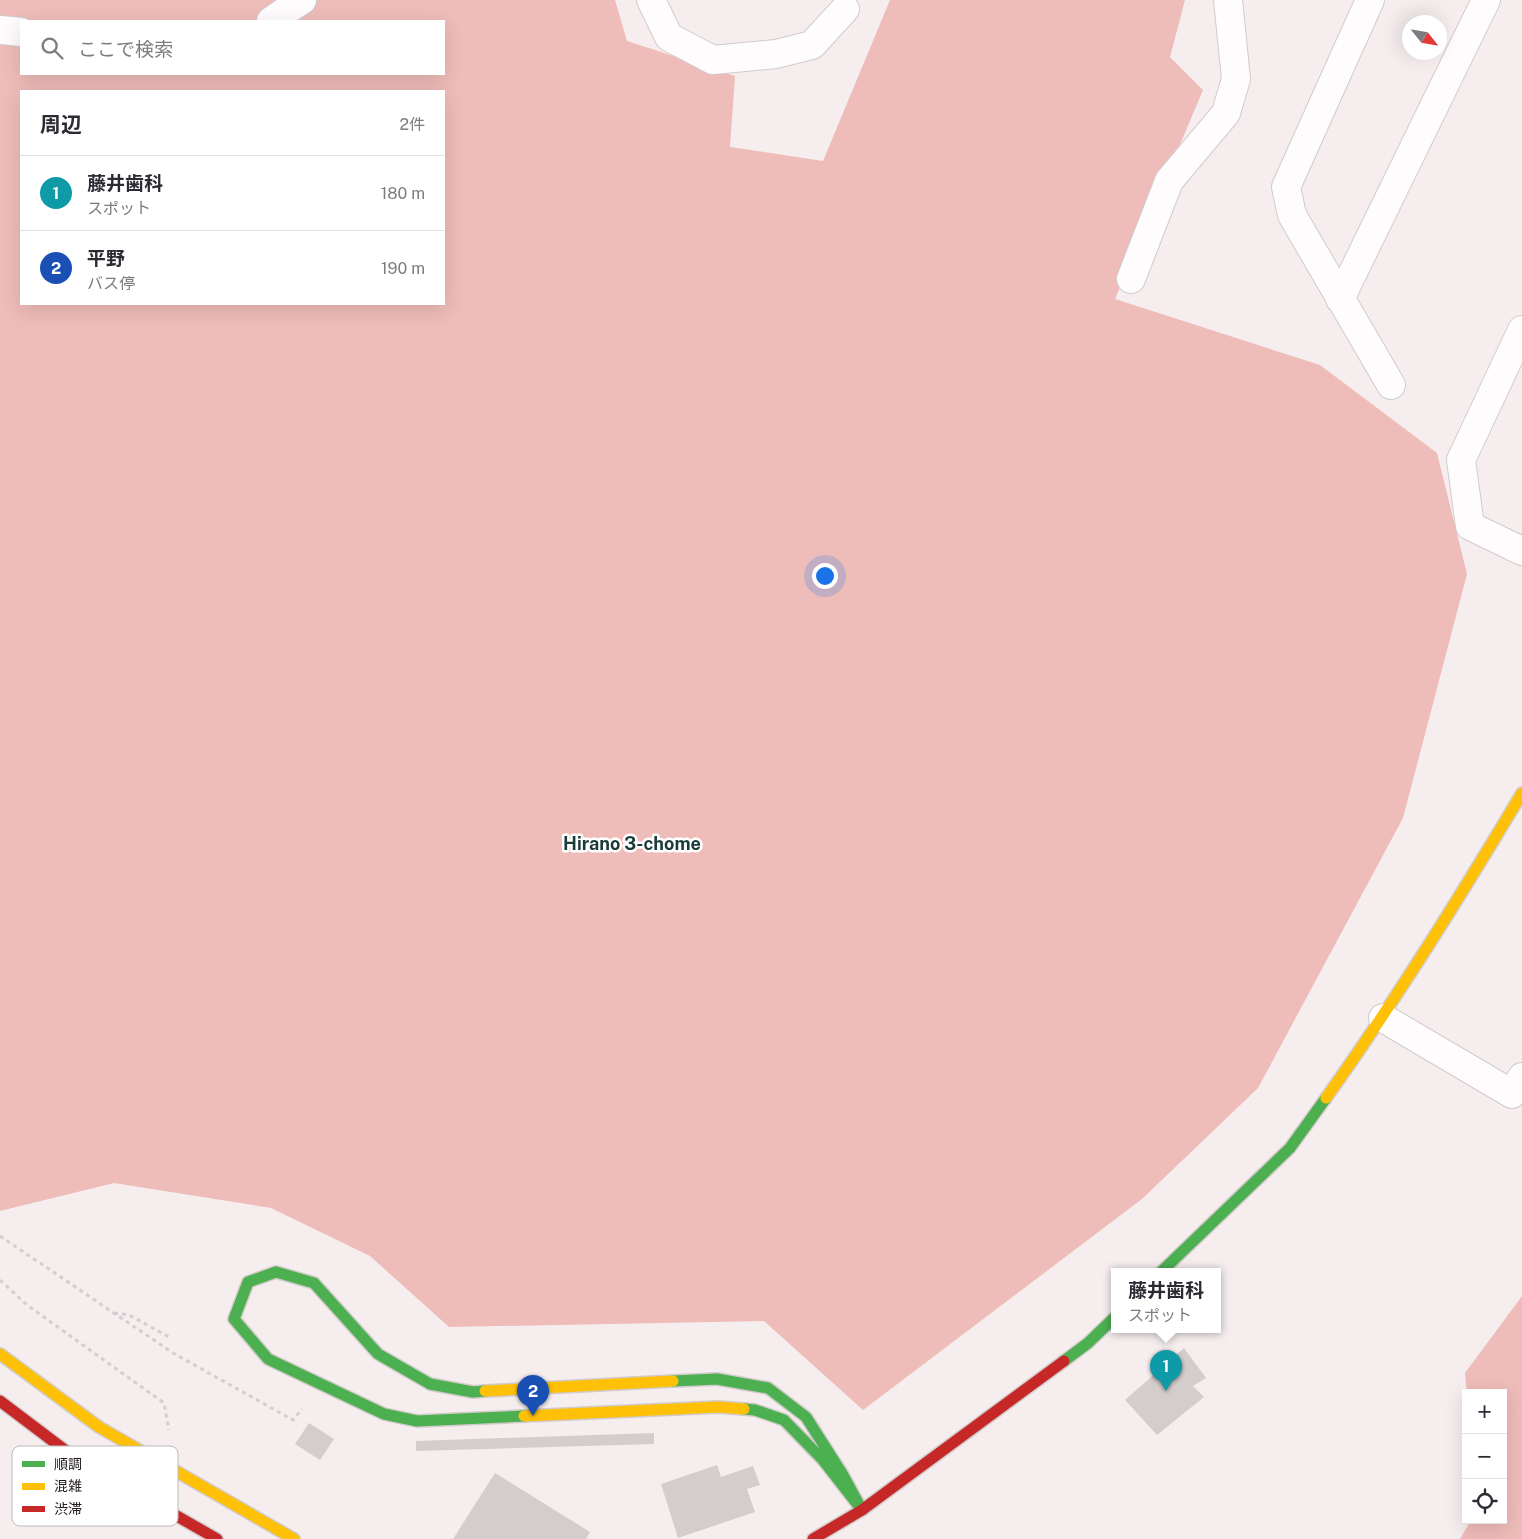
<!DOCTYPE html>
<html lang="ja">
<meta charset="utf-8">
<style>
:root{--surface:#fff;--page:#f2f2f3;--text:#2b2b33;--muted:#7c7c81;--line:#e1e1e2;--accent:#b45309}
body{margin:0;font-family:"Public Sans","Noto Sans JP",sans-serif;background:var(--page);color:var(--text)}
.controls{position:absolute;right:15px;bottom:15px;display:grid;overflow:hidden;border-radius:0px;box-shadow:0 5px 20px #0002}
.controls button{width:45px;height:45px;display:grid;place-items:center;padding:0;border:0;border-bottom:1px solid var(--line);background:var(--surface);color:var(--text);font:25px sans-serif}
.compass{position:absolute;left:1402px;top:15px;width:45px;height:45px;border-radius:50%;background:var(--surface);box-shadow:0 5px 20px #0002;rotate:121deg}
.you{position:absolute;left:824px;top:575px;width:18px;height:18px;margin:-12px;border:4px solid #fff;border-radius:50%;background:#1a73e8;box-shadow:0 0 0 8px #1a73e833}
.badge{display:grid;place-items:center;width:32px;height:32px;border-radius:50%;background:var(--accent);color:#fff;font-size:16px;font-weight:700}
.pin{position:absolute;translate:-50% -41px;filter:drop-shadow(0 1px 2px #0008)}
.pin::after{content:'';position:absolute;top:26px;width:18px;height:15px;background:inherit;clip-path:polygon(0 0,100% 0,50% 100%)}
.popup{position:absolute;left:1111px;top:1268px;width:110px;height:65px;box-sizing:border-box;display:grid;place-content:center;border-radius:0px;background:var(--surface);filter:drop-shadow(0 1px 4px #0005);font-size:16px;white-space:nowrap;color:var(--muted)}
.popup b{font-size:19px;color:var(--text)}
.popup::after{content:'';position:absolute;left:50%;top:100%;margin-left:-10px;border:10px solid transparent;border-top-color:var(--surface)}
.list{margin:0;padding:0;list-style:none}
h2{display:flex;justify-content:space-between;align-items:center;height:65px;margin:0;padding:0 20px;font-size:21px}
h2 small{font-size:16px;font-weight:400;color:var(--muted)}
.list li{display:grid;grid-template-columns:32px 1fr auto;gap:15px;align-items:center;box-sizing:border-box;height:75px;padding:0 20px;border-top:1px solid var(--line)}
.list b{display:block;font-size:19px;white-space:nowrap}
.list p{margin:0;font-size:16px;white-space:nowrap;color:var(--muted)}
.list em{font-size:16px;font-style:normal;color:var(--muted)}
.icon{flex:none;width:28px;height:28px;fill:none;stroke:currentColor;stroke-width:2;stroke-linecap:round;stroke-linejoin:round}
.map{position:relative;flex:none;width:1522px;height:1539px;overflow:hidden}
.search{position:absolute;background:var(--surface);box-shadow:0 5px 20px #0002;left:20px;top:20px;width:425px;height:55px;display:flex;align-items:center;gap:12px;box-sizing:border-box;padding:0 18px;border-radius:0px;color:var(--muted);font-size:19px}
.panel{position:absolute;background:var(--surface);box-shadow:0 5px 20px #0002;left:20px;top:90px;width:425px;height:215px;border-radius:0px}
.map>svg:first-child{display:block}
</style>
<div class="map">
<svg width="1522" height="1539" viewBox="0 0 1522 1539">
<rect width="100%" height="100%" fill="#f6eeee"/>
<path fill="#eebcb9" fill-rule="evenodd" d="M0 0H615L627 41 735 76 730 147 823 161 890 0H1185L1170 57 1203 90 1115 299 1320 365 1437 453 1467 574 1403 818 1258 1088 1142 1199 863 1410 764 1321 449 1327 370 1256 271 1208 114 1183 0 1211ZM21 21H444V74H21ZM21 91H444V304H21Z
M1522 1296V1539H1460L1471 1520H1503V1393H1467L1465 1373Z"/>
<path fill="#d3cdcc" d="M1184 1348 1206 1378 1193 1386 1204 1397 1157 1435 1125 1400Z
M309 1423 334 1439 320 1460 295 1444Z
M654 1433V1444L416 1451V1441Z
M717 1465 721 1477 753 1466 760 1485 747 1489 755 1512 678 1538 661 1484Z
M495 1473 590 1532 586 1539H453Z"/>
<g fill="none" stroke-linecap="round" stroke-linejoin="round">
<defs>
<path id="street" d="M651 0 669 37 713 60 776 54 812 45 845 9
M1370 0 1286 187 1292 215 1391 385
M271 21 302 0
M0 30 21 32
M1131 279 1169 181 1226 113 1236 79 1228 0
M1340 299 1486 0
M1522 330 1461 460 1470 526 1522 551
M1383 1018 1512 1094 1522 1077"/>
<path id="fast" d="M276 1272 314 1283 378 1354 430 1384 473 1392 485 1391
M276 1272 248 1282 234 1319 268 1359 384 1414 417 1421 524 1416
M1161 1272 1290 1148 1326 1098
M1064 1361 1088 1343 1115 1317
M673 1381 717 1379 768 1388 806 1417 843 1475 862 1510 823 1460 784 1420 755 1410 744 1409"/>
<path id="slow" d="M1326 1098C1396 1000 1460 897 1522 793
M0 1354 99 1427 294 1539
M485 1391 673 1381
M524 1416 718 1407 744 1409"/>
<path id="jam" d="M0 1401 74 1457 217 1539
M813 1539 862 1510 1064 1361"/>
</defs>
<use href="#street" stroke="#d1cbca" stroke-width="30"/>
<use href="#fast" stroke="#d1cbca" stroke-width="14"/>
<use href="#slow" stroke="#d1cbca" stroke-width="14"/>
<use href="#jam" stroke="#d1cbca" stroke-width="14"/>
<path stroke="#d1cfcf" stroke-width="3" stroke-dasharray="4 4" stroke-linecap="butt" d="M0 1236 173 1353 293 1420 302 1409
M0 1280 27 1305 164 1403 169 1430
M114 1313 129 1315 171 1338"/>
<use href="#street" stroke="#fefcfc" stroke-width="28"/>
<use href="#fast" stroke="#4caf50" stroke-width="11"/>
<use href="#slow" stroke="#ffc107" stroke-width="11"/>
<use href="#jam" stroke="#c62828" stroke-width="11"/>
</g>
<g text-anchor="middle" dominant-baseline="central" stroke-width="5" stroke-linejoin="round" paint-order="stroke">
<g font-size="18" font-weight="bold" fill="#1a3b37" stroke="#fff">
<text x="632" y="843">Hirano 3-chome</text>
</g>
</g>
<rect x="12" y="1446" width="166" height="80" rx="8" fill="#fff" stroke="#bcbbbb" stroke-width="1"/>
<rect x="22" y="1461" width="23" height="6" fill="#4caf50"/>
<rect x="22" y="1483" width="23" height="7" fill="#ffc107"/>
<rect x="22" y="1506" width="23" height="6" fill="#c62828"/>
<g font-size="14" fill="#211b1b">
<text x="54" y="1469">順調</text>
<text x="54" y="1491">混雑</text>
<text x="54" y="1514">渋滞</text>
</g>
</svg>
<div class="controls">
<button>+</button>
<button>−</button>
<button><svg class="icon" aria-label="locate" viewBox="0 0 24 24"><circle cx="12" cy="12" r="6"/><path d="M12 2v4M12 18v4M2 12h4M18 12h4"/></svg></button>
</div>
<svg class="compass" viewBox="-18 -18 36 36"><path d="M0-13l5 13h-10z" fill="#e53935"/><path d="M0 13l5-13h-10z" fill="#7c7c81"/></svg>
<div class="you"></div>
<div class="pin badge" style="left:1166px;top:1391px;background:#0f9aa8">1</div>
<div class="popup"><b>藤井歯科</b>スポット</div>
<div class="pin badge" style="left:533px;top:1416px;background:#1a4fb4">2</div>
<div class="search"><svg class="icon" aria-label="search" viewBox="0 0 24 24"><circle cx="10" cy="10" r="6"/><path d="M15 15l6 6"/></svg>ここで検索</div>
<section class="panel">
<h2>周辺<small>2件</small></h2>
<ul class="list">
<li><span class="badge" style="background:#0f9aa8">1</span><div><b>藤井歯科</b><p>スポット</p></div><em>180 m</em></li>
<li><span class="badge" style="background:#1a4fb4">2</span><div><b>平野</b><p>バス停</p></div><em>190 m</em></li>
</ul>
</section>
</div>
